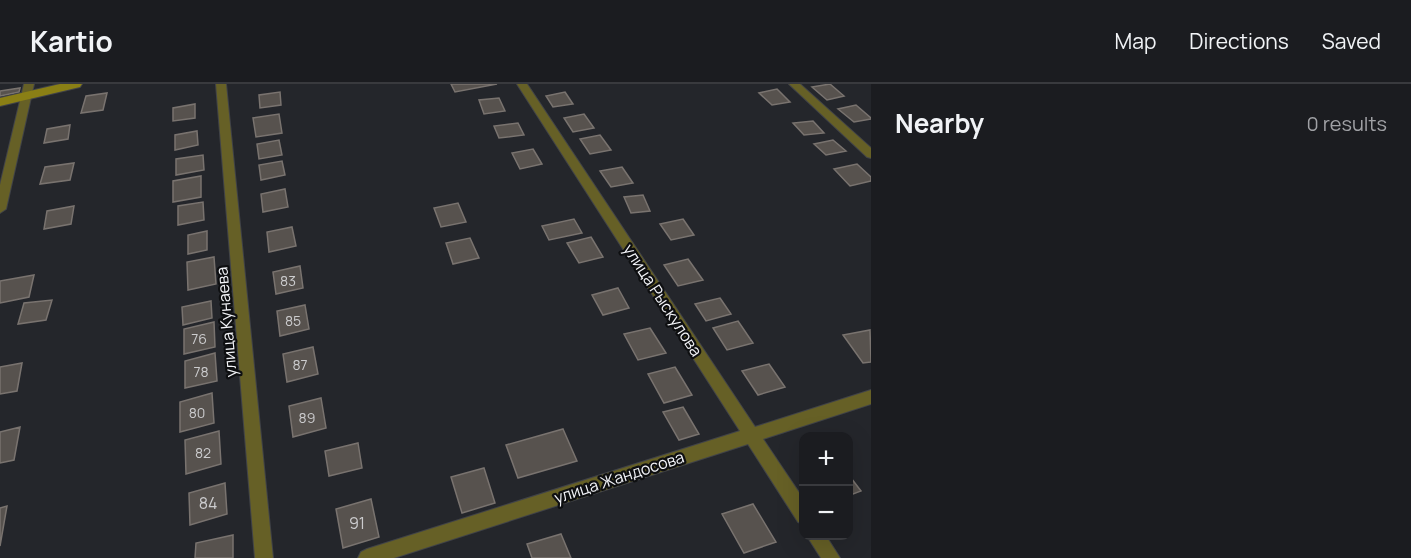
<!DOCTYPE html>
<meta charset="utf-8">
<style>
:root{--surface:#1b1c20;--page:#242529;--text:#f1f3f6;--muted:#a0a1a5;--line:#393a3e}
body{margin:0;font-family:Manrope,sans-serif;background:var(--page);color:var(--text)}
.controls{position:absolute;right:18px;bottom:18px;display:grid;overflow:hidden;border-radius:12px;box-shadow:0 6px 24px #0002}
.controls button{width:54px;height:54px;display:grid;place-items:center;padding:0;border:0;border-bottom:2px solid var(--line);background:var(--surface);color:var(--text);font:30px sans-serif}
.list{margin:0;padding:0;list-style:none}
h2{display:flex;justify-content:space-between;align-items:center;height:78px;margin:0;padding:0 24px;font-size:26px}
h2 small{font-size:20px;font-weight:400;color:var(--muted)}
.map{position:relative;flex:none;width:871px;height:474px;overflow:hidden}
header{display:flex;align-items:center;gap:36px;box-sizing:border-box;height:84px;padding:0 30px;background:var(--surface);border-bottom:2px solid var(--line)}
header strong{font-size:28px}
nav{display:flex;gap:33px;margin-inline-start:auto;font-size:21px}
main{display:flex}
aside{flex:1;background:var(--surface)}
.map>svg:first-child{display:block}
</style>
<header>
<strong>Kartio</strong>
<nav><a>Map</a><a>Directions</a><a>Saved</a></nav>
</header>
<main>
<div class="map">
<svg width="871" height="474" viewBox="0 0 871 474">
<rect width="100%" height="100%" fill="#24262b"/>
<path fill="#57524e" stroke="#79736f" stroke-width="1.5" d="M451 0H497L455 8Z
M830 0 844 12 827 16 812 3Z
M20 4 19 8 0 12V7Z
M777 5 790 18 772 21 759 9Z
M280 8 281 21 260 24 259 11Z
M565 8 573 20 553 23 546 12Z
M107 9 103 26 81 29 86 12Z
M499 14 505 27 484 30 479 16Z
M195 20V34L173 37V24Z
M856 21 871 34V35L854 38 838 25Z
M279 30 282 49 256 53 253 34Z
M584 30 594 44 573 48 564 34Z
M813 37 824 49 804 51 793 39Z
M518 39 524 51 499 54 494 42Z
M70 41 68 55 44 59 47 45Z
M197 47 198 61 175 66V51Z
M600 51 611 66 590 70 580 55Z
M279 56 282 71 259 75 257 60Z
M833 56 846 67 826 71 814 60Z
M533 65 542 80 520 85 512 69Z
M203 71 204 86 176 91V75Z
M282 77 285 91 261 96 259 81Z
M74 79 70 96 40 100 45 83Z
M857 80 871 93V97L850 102 834 85Z
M622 83 633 99 611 103 600 87Z
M201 92V113L173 118V97Z
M285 105 288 123 263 128 261 110Z
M643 111 650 127 631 129 624 113Z
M203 118 204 136 178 141V122Z
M458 119 466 138 441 143 434 124Z
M74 122 71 140 44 145 47 127Z
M574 135 582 149 549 156 542 142Z
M683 135 694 151 671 156 660 140Z
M292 143 296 162 269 168 267 148Z
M207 147V166L188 170V151Z
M591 153 603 173 579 179 567 159Z
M470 154 479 174 453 180 446 159Z
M214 173 216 200 188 206 187 178Z
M688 175 703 196 678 202 664 181Z
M300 182 303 204 276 210 273 188Z
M34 191 29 213 0 219V197Z
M618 204 629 224 603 231 592 211Z
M720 214 731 230 706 237 695 220Z
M52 216 46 236 18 240 24 219Z
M211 217 212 234 183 241 182 223Z
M305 221 309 245 280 252 277 227Z
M738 237 753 259 727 266 713 244Z
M214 238 215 263 184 270V245Z
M650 244 666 269 638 276 624 250Z
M870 246 871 278 863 279 843 251Z
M313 263 318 290 287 298 283 270Z
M215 269 217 297 185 304V277Z
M22 279 17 307 0 310V283Z
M769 280 785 303 758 311 742 287Z
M675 283 692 311 664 319 648 290Z
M212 309 214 339 180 348V318Z
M321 314 326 344 293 353 289 322Z
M683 323 699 350 679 356 663 328Z
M20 343 14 376 0 379V348Z
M563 345 577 377 518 394 506 361Z
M219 347 221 380 186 390 185 356Z
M358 359 362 384 329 392 325 367Z
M484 384 495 419 462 429 451 393Z
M848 390 861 407 848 412Z
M225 399 227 430 190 441 189 409Z
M371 415 379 453 343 464 336 425Z
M753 420 776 458 744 469 722 430Z
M7 422 0 462V424Z
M561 450 571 474H532L527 460Z
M233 451V474H195L196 459Z"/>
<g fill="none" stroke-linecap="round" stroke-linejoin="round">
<defs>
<path id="street" d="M24 0H34L6 125 0 129V101Z
M216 0H226L273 474H255Z
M517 0H527L755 343 871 306V320L763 355 804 416V440L798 438 748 360 394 474H358L361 468 367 465 740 347Z
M789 0H800L871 64V74L867 73Z
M807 452H826L840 474H821Z"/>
<path id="secondary" d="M60 0H82L80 3 0 22V14Z"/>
</defs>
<use href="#street" stroke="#414348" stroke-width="2"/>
<use href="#secondary" stroke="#414348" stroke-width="2"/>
<use href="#street" fill="#666026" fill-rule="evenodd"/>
<use href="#secondary" fill="#8a7f15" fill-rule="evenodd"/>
</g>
<g text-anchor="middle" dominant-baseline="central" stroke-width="4.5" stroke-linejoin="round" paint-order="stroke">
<g font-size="14" fill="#ccccce">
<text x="288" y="196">83</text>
<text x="293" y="236">85</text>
<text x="199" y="254">76</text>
<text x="300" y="280">87</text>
<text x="201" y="287">78</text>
<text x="197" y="328">80</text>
<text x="307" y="333">89</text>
<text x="203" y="368">82</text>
</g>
<g font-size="16" fill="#f3f4f8" stroke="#0e0f11">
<text transform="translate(663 216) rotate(57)">улица Рыскулова</text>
<text transform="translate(226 238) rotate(-95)">улица Кунаева</text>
<text transform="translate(619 393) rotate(-18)">улица Жандосова</text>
</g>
<g font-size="16" fill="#ccccce">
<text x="208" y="419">84</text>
<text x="357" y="439">91</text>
</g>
</g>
</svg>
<div class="controls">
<button>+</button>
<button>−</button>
</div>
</div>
<aside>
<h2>Nearby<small>0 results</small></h2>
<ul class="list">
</ul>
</aside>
</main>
